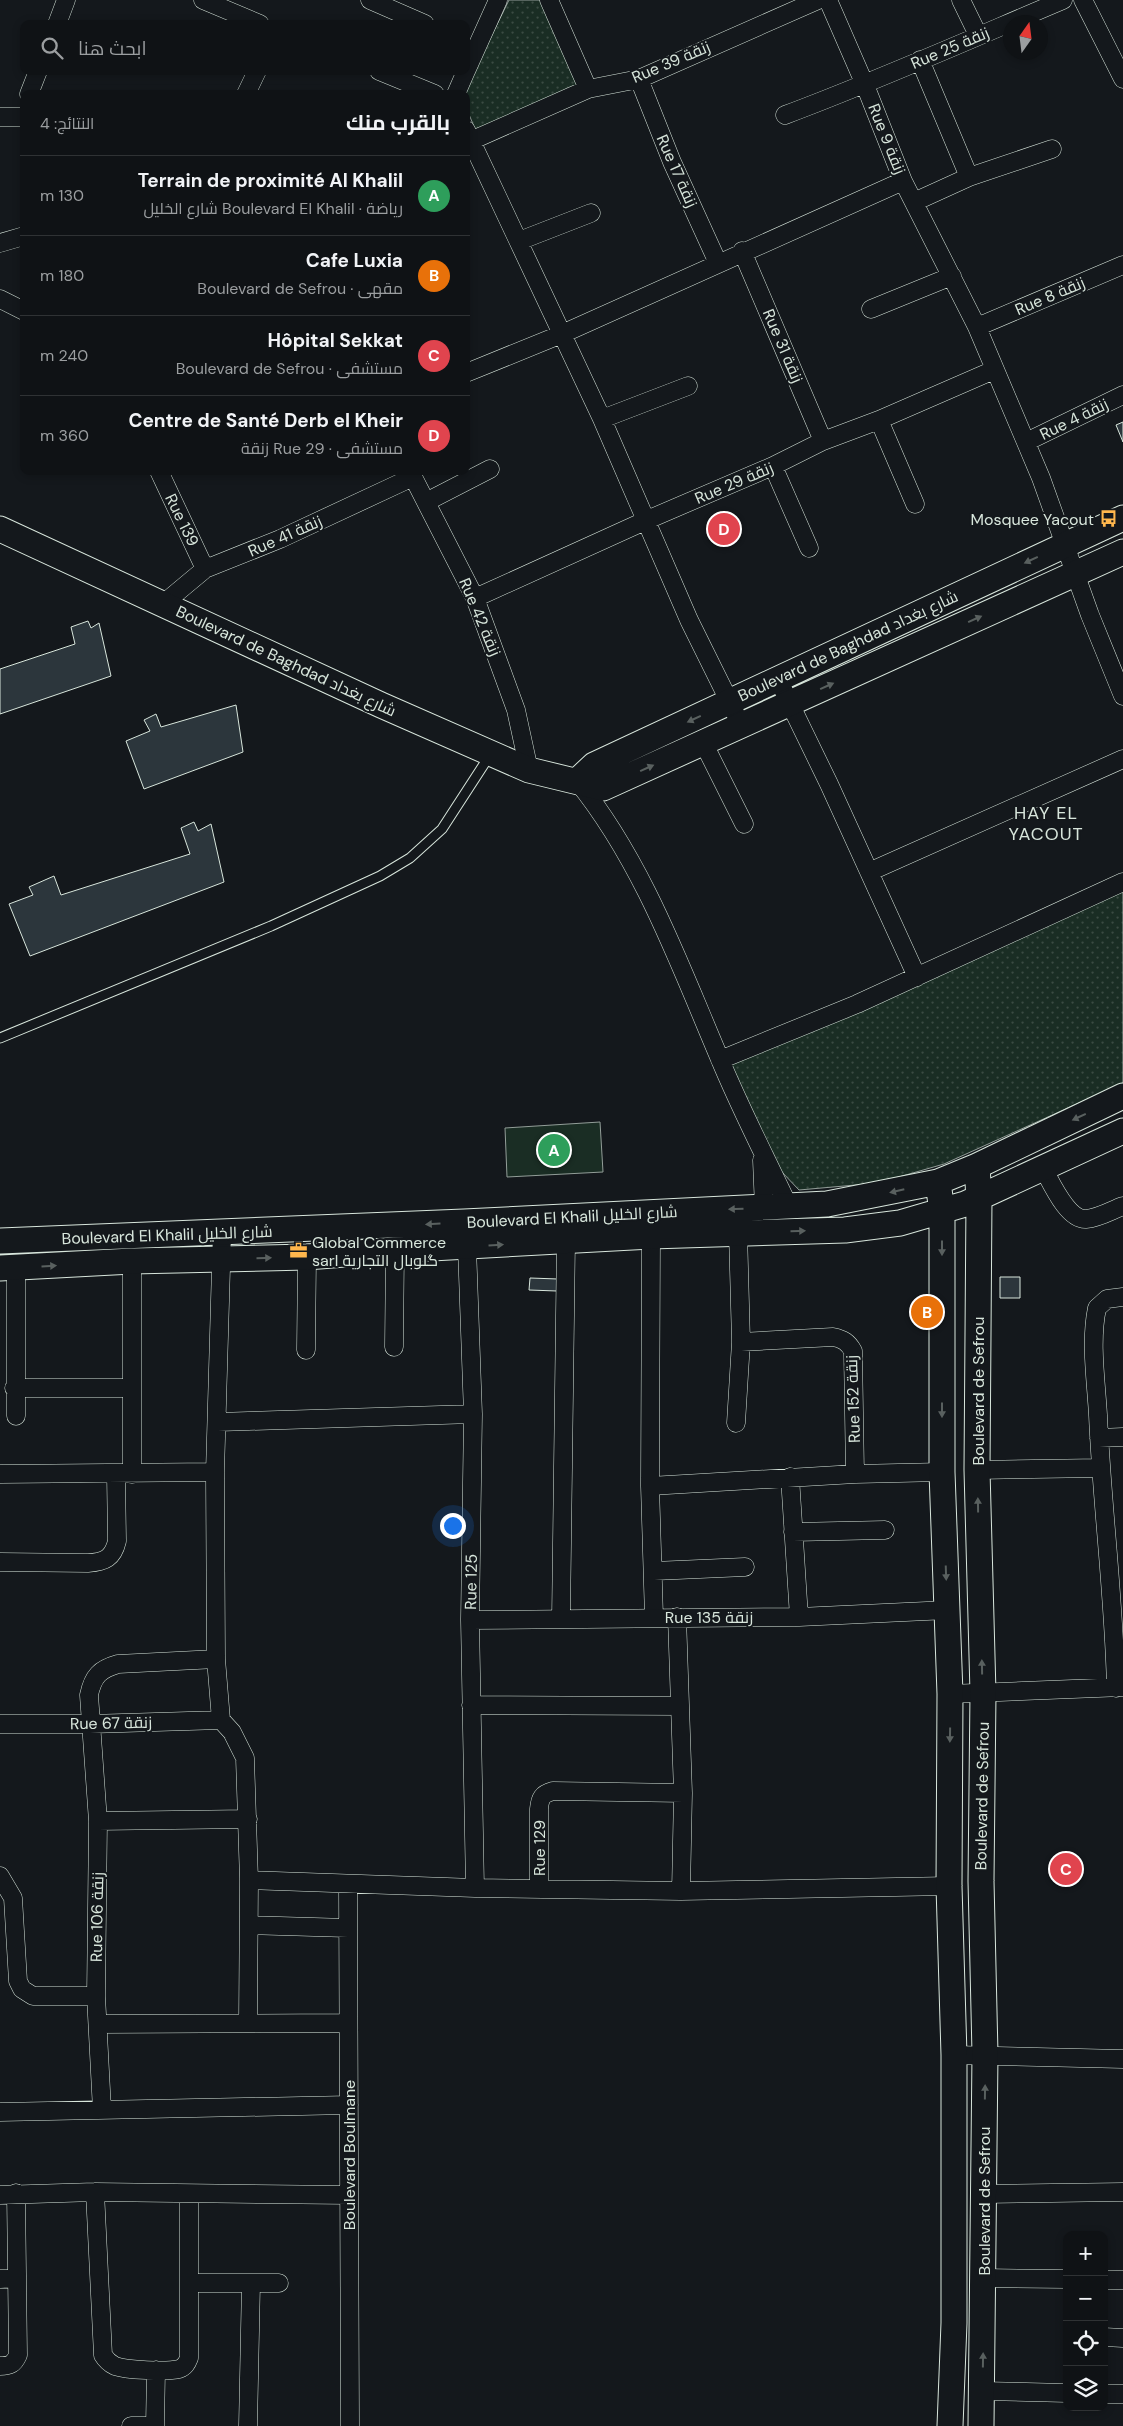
<!DOCTYPE html>
<html lang="ar">
<meta charset="utf-8">
<style>
:root{--surface:#0f1215;--page:#181b1e;--text:#f1f3f6;--muted:#9b9ea0;--line:#2f3234;--accent:#ffb74d}
body{margin:0;font-family:"DM Sans",Cairo,sans-serif;background:var(--page);color:var(--text);direction:rtl}
.controls{position:absolute;right:15px;bottom:15px;display:grid;overflow:hidden;border-radius:10px;box-shadow:0 2px 8px #0003}
.controls button{width:45px;height:45px;display:grid;place-items:center;padding:0;border:0;border-bottom:1px solid var(--line);background:var(--surface);color:var(--text);font:25px sans-serif}
.compass{position:absolute;left:1003px;top:15px;width:45px;height:45px;border-radius:50%;background:var(--surface);box-shadow:0 2px 8px #0003;rotate:14deg}
.you{position:absolute;left:452px;top:1525px;width:18px;height:18px;margin:-12px;border:4px solid #fff;border-radius:50%;background:#1a73e8;box-shadow:0 0 0 8px #1a73e833}
.badge{display:grid;place-items:center;width:32px;height:32px;border-radius:50%;background:var(--accent);color:#fff;font-size:16px;font-weight:700}
.pin{position:absolute;translate:-50% -50%;border:2px solid #fff;box-shadow:0 1px 5px #0006}
.list{margin:0;padding:0;list-style:none}
h2{display:flex;justify-content:space-between;align-items:center;height:65px;margin:0;padding:0 20px;font-size:21px}
h2 small{font-size:16px;font-weight:400;color:var(--muted)}
.list li{display:grid;grid-template-columns:32px 1fr auto;gap:15px;align-items:center;box-sizing:border-box;height:80px;padding:0 20px;border-top:1px solid var(--line)}
.list b{display:block;font-size:19px;white-space:nowrap}
.list p{margin:0;font-size:16px;white-space:nowrap;color:var(--muted)}
.list em{font-size:16px;font-style:normal;color:var(--muted)}
.icon{flex:none;width:28px;height:28px;fill:none;stroke:currentColor;stroke-width:2;stroke-linecap:round;stroke-linejoin:round}
.map{position:relative;flex:none;width:1123px;height:2426px;overflow:hidden;direction:ltr}
.search{position:absolute;background:var(--surface);box-shadow:0 2px 8px #0003;left:20px;top:20px;width:450px;height:55px;display:flex;align-items:center;gap:12px;box-sizing:border-box;padding:0 18px;border-radius:10px;color:var(--muted);font-size:19px}
.panel{position:absolute;background:var(--surface);box-shadow:0 2px 8px #0003;left:20px;top:90px;width:450px;height:385px;border-radius:10px;direction:rtl}
.map>svg:first-child{display:block}
</style>
<div class="map">
<svg width="1123" height="2426" viewBox="0 0 1123 2426">
<defs>
<pattern id="grass-dots" width="8" height="8" patternUnits="userSpaceOnUse" patternTransform="scale(1.25)"><rect width="8" height="8" fill="#1a2d24"/><path d="M2 2h.1M6 6h.1" fill="none" stroke="#3b4b43" stroke-width="1.8" stroke-linecap="round"/></pattern>
</defs>
<rect width="100%" height="100%" fill="#14181c"/>
<path fill="url(#grass-dots)" stroke="#939e99" d="M509 0H541L581 88 477 134 466 107V94H463Z
M1123 886V1083L944 1164 878 1183 799 1190 761 1150 723 1062Z"/>
<path fill="#1a2d24" stroke="#939e99" d="M600 1122 603 1172 507 1177 505 1128Z"/>
<path fill="#2c363c" stroke="#d8e6dc" d="M1123 422V442L1116 425Z
M88 621 91 628 99 623 111 676 0 714V669L75 644 71 627Z
M236 705 243 752 144 789 126 741 150 731 144 720 156 714 161 727Z
M194 822 198 831 211 824 224 882 30 956 9 904 33 895 29 887 54 876 61 895 190 854 181 828Z
M1000 1277H1020V1298H1000Z
M530 1278 558 1279 557 1291 529 1290Z"/>
<g fill="none" stroke-linecap="round" stroke-linejoin="round">
<defs>
<path id="lane" d="M0 1038 271 926 380 876 410 858 442 829 490 755"/>
<path id="street" d="M203 0 260 24
M370 0 425 24
M549 0 588 89
M828 0 865 85 903 181 977 327 1041 478 1090 615 1123 696
M961 0 978 35
M1083 0 1123 79
M57 24 66 0
M920 60 969 177
M379 71 435 94
M466 71 498 0
M639 79 672 162 718 263
M29 94 38 71
M246 94 257 71
M456 94 466 71
M785 115C879 80 971 39 1063 0
M0 117H24
M466 130 602 419 689 620 741 725
M466 143 588 89 639 79 818 0
M914 202 969 177 1052 149
M519 241 591 213
M0 243 24 236
M742 251 823 441
M0 299 24 311
M871 309 952 276
M977 327 1123 265
M466 373 562 334 903 181
M602 419 688 386
M879 420 915 504
M1026 442 1123 395
M773 466 809 548
M159 471 205 569
M410 471 475 598 516 710 529 770
M426 502 490 469
M475 598 647 520 773 466 823 441 879 420 994 370
M163 604 205 569 280 539 413 477
M778 679 829 784 917 977
M703 742 744 824
M577 781C642 861 679 963 719 1057 740 1108 765 1156 788 1205
M869 872 1123 759
M720 1060 857 1004 1123 882
M762 1160 764 1208
M1043 1168C1051 1182 1067 1220 1086 1219 1099 1218 1112 1210 1123 1206
M222 1233 215 1472 216 1659 221 1720 232 1732 245 1758 249 1880 248 2023
M651 1236 650 1486 654 1617
M467 1247 473 1414 470 1620 475 1888
M16 1267V1416
M741 1342 833 1337C843 1339 848 1342 853 1351L855 1474
M394 1347 395 1250
M306 1350 307 1257
M14 1388H131
M218 1422 473 1414
M736 1423 741 1342 738 1232
M1099 1438 1123 1437
M977 1470 1100 1468
M0 1474 215 1472
M132 1474V1261
M790 1477 799 1617
M650 1486 855 1474 942 1472
M793 1532 885 1530
M0 1562 88 1563C105 1562 113 1558 117 1541L116 1474
M654 1571 745 1567
M677 1617 683 1793 681 1891
M561 1619 566 1240
M470 1620 799 1617 948 1610
M1116 1688C1114 1597 1102 1506 1098 1415 1096 1380 1090 1342 1097 1308L1107 1299 1123 1297
M950 1694 1123 1687
M471 1705 680 1706
M0 1724H90L221 1720
M98 1821 248 1819
M0 1876 13 1898 18 1981 22 1989 33 1996H96
M249 1880 475 1888 681 1891 949 1886
M348 1884 350 2426
M539 1888V1809C540 1798 542 1794 553 1791L683 1793
M249 1925 348 1928
M99 2024 348 2023
M954 2055 1123 2059
M102 2110 96 1996 98 1821 89 1695C93 1676 100 1669 118 1664L216 1659
M0 2112 349 2105
M95 2192 103 2355C106 2360 109 2363 115 2366 126 2370 167 2372 179 2369 185 2367 187 2363 189 2358V2194
M984 2194 1123 2192
M0 2195 95 2192 349 2195
M984 2278 1067 2279
M0 2279 17 2278
M1104 2280H1123
M189 2283H279
M1104 2337 1123 2338
M0 2366C10 2366 14 2364 18 2355L16 2193
M982 2391 1067 2393
M1104 2394H1123
M131 2426H155
M155 2426 156 2370
M248 2426 251 2283"/>
<path id="secondary" d="M0 529 381 705 529 770 603 788 1123 552
M577 781 594 765 1123 518
M977 1166 979 1199 977 1470 983 1693 981 1881 985 2054 981 2426
M938 1182 942 1212V1472L950 1694 949 1886 954 2055V2323L950 2426
M0 1241 464 1222 827 1204 938 1182 977 1166 1123 1096
M0 1268 132 1261 307 1257 395 1250 651 1236 845 1230 900 1223 965 1204 1123 1131"/>
</defs>
<use href="#lane" stroke="#d8e6dc" stroke-width="11"/>
<use href="#street" stroke="#d8e6dc" stroke-width="19"/>
<use href="#secondary" stroke="#d8e6dc" stroke-width="27"/>
<use href="#lane" stroke="#14181c" stroke-width="9"/>
<use href="#street" stroke="#14181c" stroke-width="18"/>
<use href="#secondary" stroke="#14181c" stroke-width="25"/>
</g>
<defs><path id="oneway-solid" d="M-6-.8H1V-3.2L6.5 0L1 3.2V.8H-6Z" transform="scale(1.25)"/></defs>
<g fill="#59605f">
<use href="#oneway-solid" transform="translate(1031 560) rotate(155)"/>
<use href="#oneway-solid" transform="translate(975 619) rotate(-24)"/>
<use href="#oneway-solid" transform="translate(827 686) rotate(-24)"/>
<use href="#oneway-solid" transform="translate(694 719) rotate(155)"/>
<use href="#oneway-solid" transform="translate(647 768) rotate(-24)"/>
<use href="#oneway-solid" transform="translate(1079 1117) rotate(155)"/>
<use href="#oneway-solid" transform="translate(897 1191) rotate(167)"/>
<use href="#oneway-solid" transform="translate(736 1209) rotate(178)"/>
<use href="#oneway-solid" transform="translate(433 1224) rotate(177)"/>
<use href="#oneway-solid" transform="translate(798 1231) rotate(-1)"/>
<use href="#oneway-solid" transform="translate(496 1245) rotate(-4)"/>
<use href="#oneway-solid" transform="translate(942 1248) rotate(90)"/>
<use href="#oneway-solid" transform="translate(264 1258) rotate(-1)"/>
<use href="#oneway-solid" transform="translate(49 1266) rotate(-3)"/>
<use href="#oneway-solid" transform="translate(942 1410) rotate(90)"/>
<use href="#oneway-solid" transform="translate(978 1505) rotate(-91)"/>
<use href="#oneway-solid" transform="translate(946 1573) rotate(88)"/>
<use href="#oneway-solid" transform="translate(982 1667) rotate(-91)"/>
<use href="#oneway-solid" transform="translate(950 1735) rotate(91)"/>
<use href="#oneway-solid" transform="translate(985 2092) rotate(-89)"/>
<use href="#oneway-solid" transform="translate(983 2360) rotate(-89)"/>
</g>
<defs>
<symbol id="bus-bare" viewBox="-9 -9 18 18"><path d="M-5-6H5V4H4V6H2V4H-2V6H-4V4H-5ZM-3.5-4V0h7V-4ZM-3.5 1.2v1.5H-2V1.2ZM2 1.2v1.5H3.5V1.2Z" fill="#ffb74d" stroke="#14181c" stroke-width="2.5" paint-order="stroke"/></symbol>
<symbol id="office-bare" viewBox="-9 -9 18 18"><path d="M-6-3h4V-5.5h4V-3h4V5H-6ZM-1-4.5V-3h2v-1.5ZM-6 0V1H6V0Z" fill="#ffb74d" stroke="#14181c" stroke-width="2.5" paint-order="stroke"/></symbol>
</defs>
<g fill-rule="evenodd">
<use href="#bus-bare" x="1096" y="506" width="25" height="25"/>
<use href="#office-bare" x="286" y="1238" width="25" height="25"/>
</g>
<g text-anchor="middle" dominant-baseline="central" stroke-width="4" stroke-linejoin="round" paint-order="stroke">
<g font-size="16" fill="#d8e6dc" stroke="#14181c">
<text transform="translate(950 48) rotate(-23)">Rue 25 زنقة</text>
<text transform="translate(671 62) rotate(-23)">Rue 39 زنقة</text>
<text transform="translate(887 139) rotate(68)">Rue 9 زنقة</text>
<text transform="translate(677 171) rotate(66)">Rue 17 زنقة</text>
<text transform="translate(1050 296) rotate(-23)">Rue 8 زنقة</text>
<text transform="translate(783 346) rotate(67)">Rue 31 زنقة</text>
<text transform="translate(1074 419) rotate(-26)">Rue 4 زنقة</text>
<text transform="translate(734 483) rotate(-23)">Rue 29 زنقة</text>
<text transform="translate(182 520) rotate(64)">Rue 139</text>
<text transform="translate(285 536) rotate(-24)">Rue 41 زنقة</text>
<text transform="translate(480 617) rotate(67)">Rue 42 زنقة</text>
<text transform="translate(848 646) rotate(-25)">Boulevard de Baghdad شارع بغداد</text>
<text transform="translate(286 661) rotate(25)">Boulevard de Baghdad شارع بغداد</text>
<text transform="translate(572 1217) rotate(-3)">Boulevard El Khalil شارع الخليل</text>
<text transform="translate(167 1235) rotate(-2)">Boulevard El Khalil شارع الخليل</text>
<text transform="translate(978 1391) rotate(-90)">Boulevard de Sefrou</text>
<text transform="translate(853 1399) rotate(-92)">Rue 152 زنقة</text>
<text transform="translate(471 1582) rotate(-89)">Rue 125</text>
<text x="709" y="1617">Rue 135 زنقة</text>
<text transform="translate(111 1723) rotate(-1)">Rue 67 زنقة</text>
<text transform="translate(982 1796) rotate(-89)">Boulevard de Sefrou</text>
<text transform="translate(539 1848) rotate(-90)">Rue 129</text>
<text transform="translate(97 1917) rotate(-89)">Rue 106 زنقة</text>
<text transform="translate(349 2155) rotate(-90)">Boulevard Boulmane</text>
<text transform="translate(984 2201) rotate(-90)">Boulevard de Sefrou</text>
</g>
<g font-size="16" fill="#d8e6dc" stroke="#14181c" text-anchor="end">
<text x="1094" y="519">Mosquee Yacout</text>
<text x="312" y="1242" text-anchor="start">Global Commerce<tspan x="312" dy="18">sarl گلوبال التجارية</tspan></text>
</g>
<g font-size="18" letter-spacing="1" fill="#d8e6dc" stroke="#14181c">
<text x="1046" y="813">HAY EL<tspan x="1046" dy="21">YACOUT</tspan></text>
</g>
</g>
</svg>
<div class="controls">
<button>+</button>
<button>−</button>
<button><svg class="icon" aria-label="locate" viewBox="0 0 24 24"><circle cx="12" cy="12" r="6"/><path d="M12 2v4M12 18v4M2 12h4M18 12h4"/></svg></button>
<button><svg class="icon" aria-label="layers" viewBox="0 0 24 24"><path d="M12 4l9 5-9 5-9-5zM3 14l9 5 9-5"/></svg></button>
</div>
<svg class="compass" viewBox="-18 -18 36 36"><path d="M0-13l5 13h-10z" fill="#e53935"/><path d="M0 13l5-13h-10z" fill="#9b9ea0"/></svg>
<div class="you"></div>
<div class="pin badge" style="left:554px;top:1150px;background:#2e9e5b">A</div>
<div class="pin badge" style="left:927px;top:1312px;background:#e8710a">B</div>
<div class="pin badge" style="left:1066px;top:1869px;background:#e0444e">C</div>
<div class="pin badge" style="left:724px;top:529px;background:#e0444e">D</div>
<div class="search"><svg class="icon" aria-label="search" viewBox="0 0 24 24"><circle cx="10" cy="10" r="6"/><path d="M15 15l6 6"/></svg>ابحث هنا</div>
<section class="panel">
<h2>بالقرب منك<small>النتائج: 4</small></h2>
<ul class="list">
<li><span class="badge" style="background:#2e9e5b">A</span><div><b>Terrain de proximité Al Khalil</b><p>رياضة · Boulevard El Khalil شارع الخليل</p></div><em>130 m</em></li>
<li><span class="badge" style="background:#e8710a">B</span><div><b>Cafe Luxia</b><p>مقهى · Boulevard de Sefrou</p></div><em>180 m</em></li>
<li><span class="badge" style="background:#e0444e">C</span><div><b>Hôpital Sekkat</b><p>مستشفى · Boulevard de Sefrou</p></div><em>240 m</em></li>
<li><span class="badge" style="background:#e0444e">D</span><div><b>Centre de Santé Derb el Kheir</b><p>مستشفى · Rue 29 زنقة</p></div><em>360 m</em></li>
</ul>
</section>
</div>
